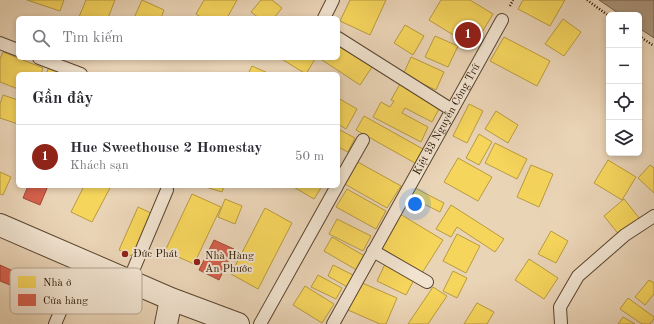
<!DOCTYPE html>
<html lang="vi">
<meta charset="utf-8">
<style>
:root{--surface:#fff;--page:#f2f2f3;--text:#2b2b33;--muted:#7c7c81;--line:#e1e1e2;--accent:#8f2418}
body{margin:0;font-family:"Old Standard TT",serif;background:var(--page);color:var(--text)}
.controls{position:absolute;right:12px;top:12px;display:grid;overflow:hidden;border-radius:6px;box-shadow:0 2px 6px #0003}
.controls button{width:36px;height:36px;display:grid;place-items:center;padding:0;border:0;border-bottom:1px solid var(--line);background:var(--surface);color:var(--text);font:20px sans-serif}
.you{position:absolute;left:415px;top:204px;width:14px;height:14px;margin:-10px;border:3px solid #fff;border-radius:50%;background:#1a73e8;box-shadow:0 0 0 6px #1a73e833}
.badge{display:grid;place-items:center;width:26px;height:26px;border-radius:50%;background:var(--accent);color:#fff;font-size:13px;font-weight:700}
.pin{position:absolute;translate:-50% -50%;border:2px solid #fff;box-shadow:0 1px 4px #0006}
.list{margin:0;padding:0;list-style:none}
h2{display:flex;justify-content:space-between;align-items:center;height:52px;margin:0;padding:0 16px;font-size:17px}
h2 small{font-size:13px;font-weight:400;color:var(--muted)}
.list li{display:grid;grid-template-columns:26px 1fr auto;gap:12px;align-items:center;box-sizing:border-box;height:64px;padding:0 16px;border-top:1px solid var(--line)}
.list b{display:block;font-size:15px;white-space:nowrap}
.list p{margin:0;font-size:13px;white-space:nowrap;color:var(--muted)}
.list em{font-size:13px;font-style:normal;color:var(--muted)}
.icon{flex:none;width:22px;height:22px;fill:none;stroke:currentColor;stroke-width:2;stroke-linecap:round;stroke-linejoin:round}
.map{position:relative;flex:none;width:654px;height:324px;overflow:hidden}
.search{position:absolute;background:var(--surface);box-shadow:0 2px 6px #0003;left:16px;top:16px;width:324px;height:44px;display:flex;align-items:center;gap:10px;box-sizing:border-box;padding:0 14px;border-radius:6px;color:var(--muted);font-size:15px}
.panel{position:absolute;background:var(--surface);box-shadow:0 2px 6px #0003;left:16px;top:72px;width:324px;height:116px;border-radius:6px}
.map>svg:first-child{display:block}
</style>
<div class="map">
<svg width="654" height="324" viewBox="0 0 654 324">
<rect width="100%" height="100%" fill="#ead4b6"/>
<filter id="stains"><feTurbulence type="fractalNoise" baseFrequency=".005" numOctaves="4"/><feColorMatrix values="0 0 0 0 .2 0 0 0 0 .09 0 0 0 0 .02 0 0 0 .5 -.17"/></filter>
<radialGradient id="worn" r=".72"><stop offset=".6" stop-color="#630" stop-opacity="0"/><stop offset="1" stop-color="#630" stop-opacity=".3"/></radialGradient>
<path fill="#a89378" stroke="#756048" d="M599 0H654V38L639 28V15H621Z"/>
<path fill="#f6d55c" stroke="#b89b40" d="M27 0H64L60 11Z
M86 0H115L108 18H83L79 17Z
M142 0 164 10 161 18H134Z
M204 0H237L227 18H202L196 14Z
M261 0H272L282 8 274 18H259L251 12Z
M350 0H386L370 35 340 21Z
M441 0H470L493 14 473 47 429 20Z
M523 0H565L550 26 518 9Z
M563 19 581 32 564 56 545 44Z
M405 25 424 36 413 55 394 43Z
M338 36 376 61 360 85 319 58H338Z
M435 36 458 46 448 67 425 57Z
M504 37 550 61 537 86 490 61Z
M3 52 43 68 41 74H18V89L0 82V59Z
M411 57 444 72 436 90 403 75Z
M280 58H314L315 59 306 74Z
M252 66 270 74H248Z
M49 67 68 74H46Z
M400 84 440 107 432 122 405 108 402 113 428 127 421 142 373 117 381 102 390 107 394 101 391 100Z
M3 95 18 100V124L0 118V104Z
M338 98 357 109 346 129 338 124Z
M469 104 483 111 467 143 453 136Z
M496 111 518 125 508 143 485 129Z
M364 116 423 149 415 163 356 130Z
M338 129 355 138 348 152 338 147Z
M479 134 492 142 479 165 466 158Z
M495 143 527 159 517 179 485 163Z
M458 158 492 177 478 201 444 182Z
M608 160 636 177 622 200 594 183Z
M356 161 401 186 387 208 343 183Z
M531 165 553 174 539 207 517 197Z
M650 165 654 168V193L638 178Z
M0 172 11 177 3 195 0 194Z
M84 186H111L92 222 71 212Z
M202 186H224L222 192Z
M292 186H322L314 199Z
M415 188 444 203 440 212 410 197Z
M347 189 386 211 376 229 336 207Z
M192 194 221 207 194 264 165 251Z
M225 199 242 206 235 224 218 217Z
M624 199 640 219 620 236 604 216Z
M451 205 504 239 495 252 457 227 451 237 436 229Z
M138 207 153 214 134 257 119 250Z
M265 208 292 223 258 289 231 274Z
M400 214 443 240 422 273 380 247Z
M337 219 371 236 363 251 329 234Z
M551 231 568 241 556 263 538 254Z
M457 234 480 246 466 273 443 261Z
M332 237 368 258 360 272 324 251Z
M529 259 558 278 544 299 515 280Z
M386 262 416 276 406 295 377 281Z
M333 265 355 276 349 288 328 276Z
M453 271 467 278 457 298 443 291Z
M318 275 342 288 336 299 311 287Z
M649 280 654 283V294L645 305 635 297Z
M360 282 397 298 386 324H380L348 310Z
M305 286 334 304 322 323 293 305Z
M433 287 447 296 428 324H408Z
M628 298 654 317V319L650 324H642L620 309Z
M477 303 494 312 487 324H464Z
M623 317 635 324H618Z"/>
<path fill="#d6604d" stroke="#a24936" d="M28 186H48L40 205 23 198Z
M214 240 234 249 219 280 199 270Z
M0 265 20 274 15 287 0 281Z"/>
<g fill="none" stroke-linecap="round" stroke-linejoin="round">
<defs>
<g id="service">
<path d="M324 18 333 0"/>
<path d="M338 38 452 110"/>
<path d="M0 43 18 50"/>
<path d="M39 58 81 74"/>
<path d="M338 184 363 140"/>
<path d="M373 251 427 282"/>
<path d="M129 280 167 190"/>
<path d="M55 324 82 261"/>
<path d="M260 324 337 186"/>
<path id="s1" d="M333 324 502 20"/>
<path d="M561 324 560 307 578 276 625 235 654 216"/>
</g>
<path id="minor" d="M0 225 171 299 238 324
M166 324 171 299"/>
</defs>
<use href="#service" stroke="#58442e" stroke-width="14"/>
<use href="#minor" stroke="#58442e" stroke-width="24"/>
<path stroke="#281400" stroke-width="2.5" stroke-dasharray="1 2" stroke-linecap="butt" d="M587 0 609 16
M510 6 513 0
M639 36 654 46"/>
<use href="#service" stroke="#f1e3d0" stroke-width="12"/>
<use href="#minor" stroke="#f1e3d0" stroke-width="22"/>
</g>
<g fill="#8f2418" stroke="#f1e3d0" stroke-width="1.5">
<circle cx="125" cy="254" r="4"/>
<circle cx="197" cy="262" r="4"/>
</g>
<g text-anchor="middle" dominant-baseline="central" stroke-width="4" stroke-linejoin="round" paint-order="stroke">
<g font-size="11" fill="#281400" stroke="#f1e3d0">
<text stroke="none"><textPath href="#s1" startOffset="234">Kiệt 33 Nguyễn Công Trứ</textPath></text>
</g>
<g font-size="11" fill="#281400" stroke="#f1e3d0" text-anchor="start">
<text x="133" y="254">Đức Phát</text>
<text x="205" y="256">Nhà Hàng<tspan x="205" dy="13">An Phước</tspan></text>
</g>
</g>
<rect x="10" y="268" width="132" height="46" rx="6" fill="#f1e3d0" stroke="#b5a592" stroke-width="1"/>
<rect x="18" y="276" width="18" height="12" fill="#f6d55c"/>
<rect x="18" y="294" width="18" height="12" fill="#d6604d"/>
<g font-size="11" fill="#281400">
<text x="43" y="286">Nhà ở</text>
<text x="43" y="304">Cửa hàng</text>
</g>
<rect width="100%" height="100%" filter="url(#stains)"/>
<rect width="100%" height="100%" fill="url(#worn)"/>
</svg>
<div class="controls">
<button>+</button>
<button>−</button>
<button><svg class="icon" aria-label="locate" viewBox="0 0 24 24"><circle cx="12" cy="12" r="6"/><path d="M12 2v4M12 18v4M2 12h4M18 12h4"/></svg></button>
<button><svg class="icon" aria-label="layers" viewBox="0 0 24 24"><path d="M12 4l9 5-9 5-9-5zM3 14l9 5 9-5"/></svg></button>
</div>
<div class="you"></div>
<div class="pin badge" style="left:468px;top:35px">1</div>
<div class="search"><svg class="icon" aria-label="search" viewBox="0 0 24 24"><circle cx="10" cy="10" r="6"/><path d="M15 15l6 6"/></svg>Tìm kiếm</div>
<section class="panel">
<h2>Gần đây<small></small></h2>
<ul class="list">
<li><span class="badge">1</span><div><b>Hue Sweethouse 2 Homestay</b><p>Khách sạn</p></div><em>50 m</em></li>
</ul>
</section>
</div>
